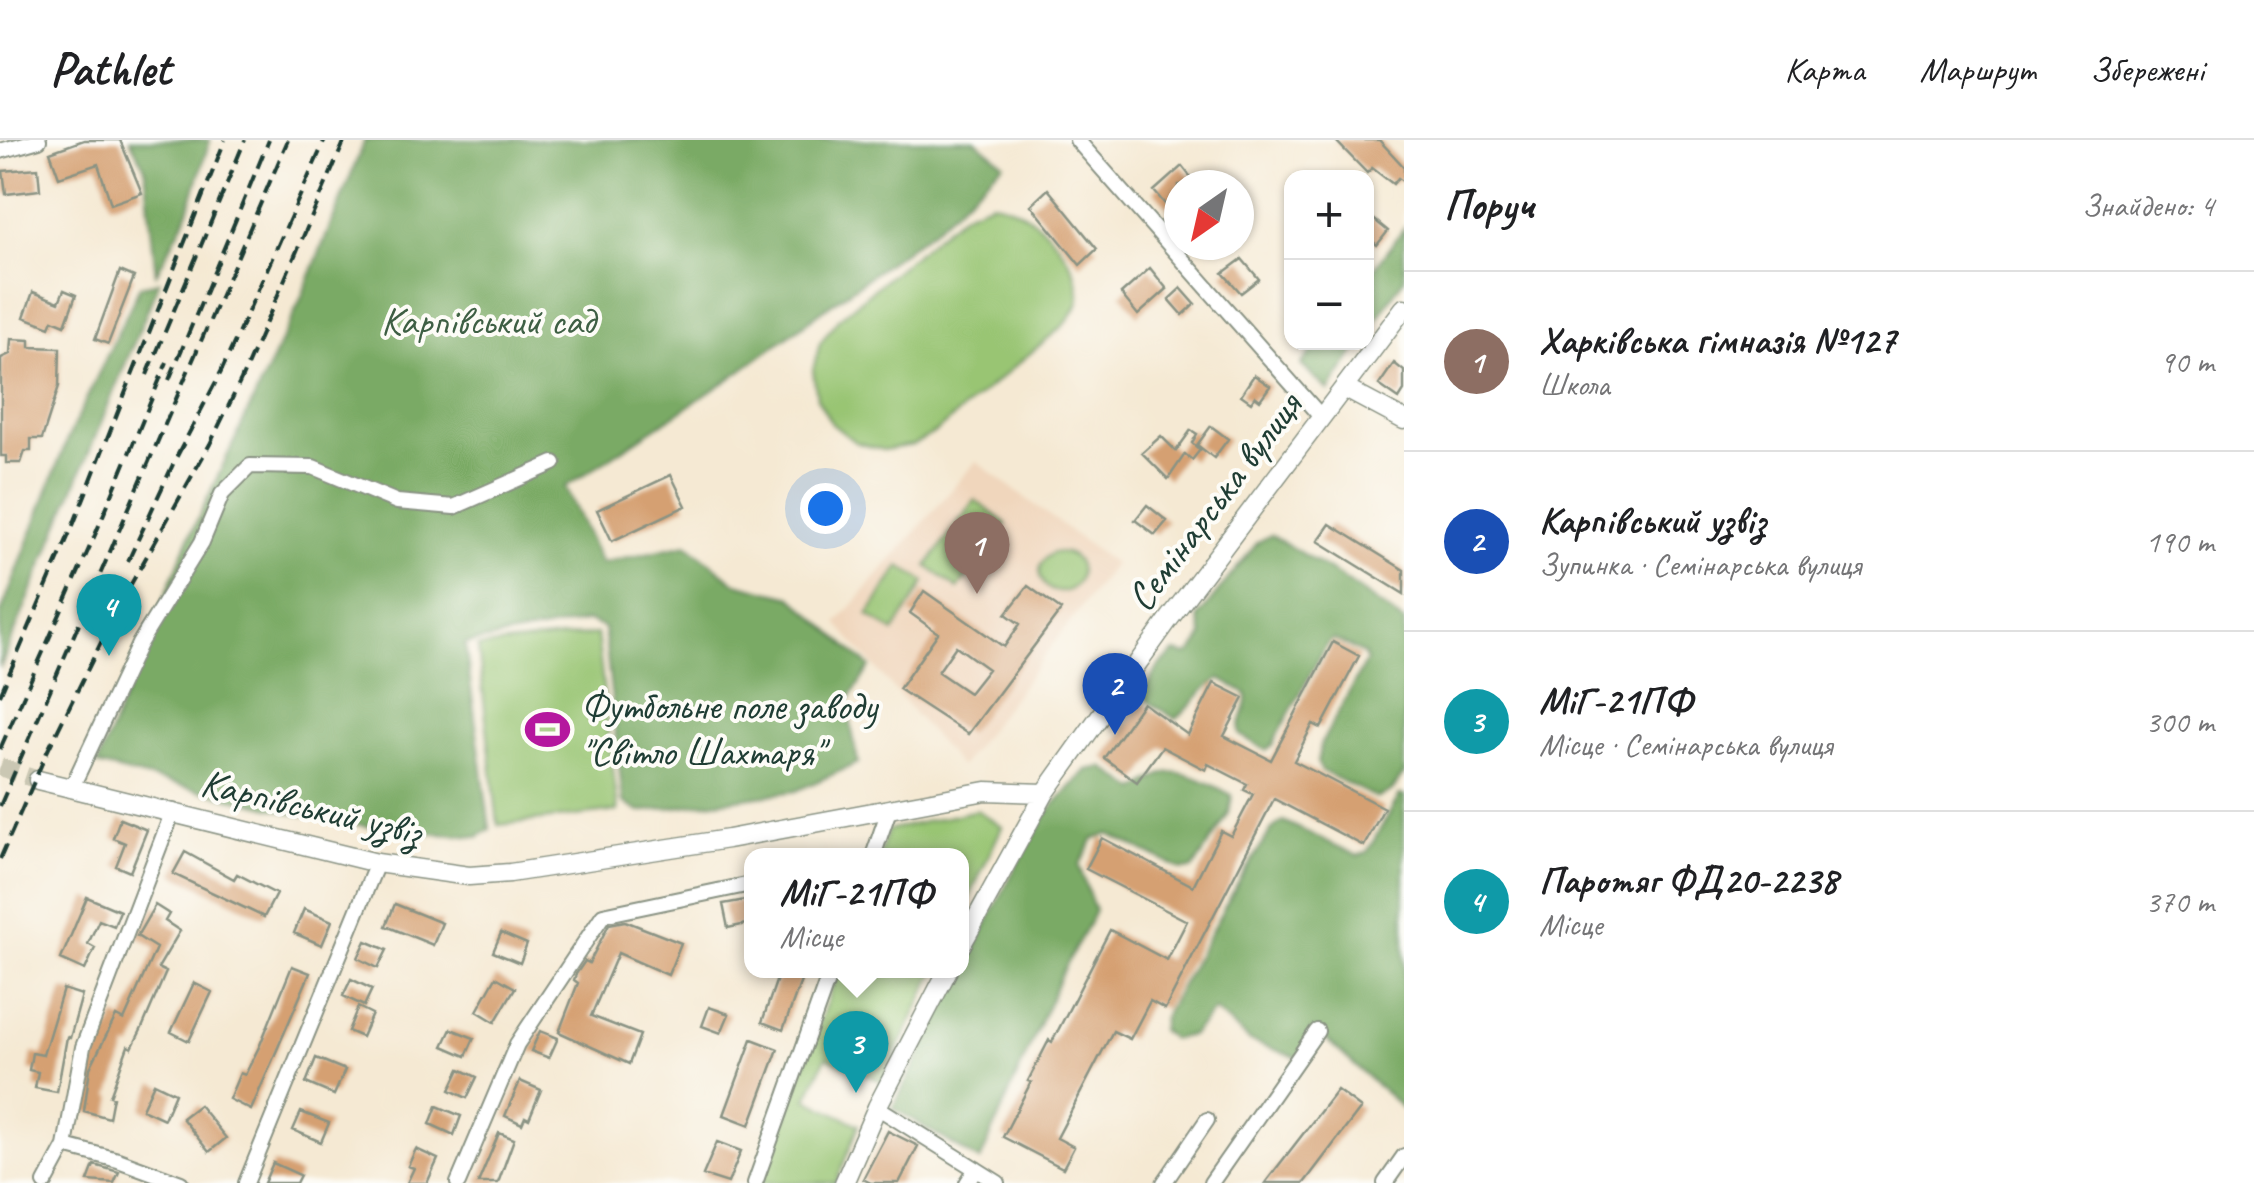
<!DOCTYPE html>
<html lang="uk">
<meta charset="utf-8">
<style>
:root{--surface:#fff;--page:#f2f2f2;--text:#202124;--muted:#757577;--line:#e0e0e0;--accent:#7c3aed}
body{margin:0;font-family:Caveat,sans-serif;background:var(--page);color:var(--text)}
.controls{position:absolute;right:30px;top:30px;display:grid;overflow:hidden;border-radius:20px;box-shadow:0 2px 8px #0004}
.controls button{width:90px;height:90px;display:grid;place-items:center;padding:0;border:0;border-bottom:2px solid var(--line);background:var(--surface);color:var(--text);font:50px sans-serif}
.compass{position:absolute;left:1164px;top:30px;width:90px;height:90px;border-radius:50%;background:var(--surface);box-shadow:0 2px 8px #0004;rotate:214deg}
.you{position:absolute;left:825px;top:368px;width:35px;height:35px;margin:-25px;border:8px solid #fff;border-radius:50%;background:#1a73e8;box-shadow:0 0 0 15px #1a73e833}
.badge{display:grid;place-items:center;width:65px;height:65px;border-radius:50%;background:var(--accent);color:#fff;font-size:32px;font-weight:700}
.pin{position:absolute;translate:-50% -82px;filter:drop-shadow(0 2px 5px #0008)}
.pin::after{content:'';position:absolute;top:52px;width:35px;height:30px;background:inherit;clip-path:polygon(0 0,100% 0,50% 100%)}
.popup{position:absolute;left:744px;top:708px;width:225px;height:130px;box-sizing:border-box;display:grid;place-content:center;border-radius:20px;background:var(--surface);filter:drop-shadow(0 2px 8px #0005);font-size:32px;white-space:nowrap;color:var(--muted)}
.popup b{font-size:38px;color:var(--text)}
.popup::after{content:'';position:absolute;left:50%;top:100%;margin-left:-20px;border:20px solid transparent;border-top-color:var(--surface)}
.list{margin:0;padding:0;list-style:none}
h2{display:flex;justify-content:space-between;align-items:center;height:130px;margin:0;padding:0 40px;font-size:42px}
h2 small{font-size:32px;font-weight:400;color:var(--muted)}
.list li{display:grid;grid-template-columns:65px 1fr auto;gap:30px;align-items:center;box-sizing:border-box;height:180px;padding:0 40px;border-top:2px solid var(--line)}
.list b{display:block;font-size:38px;white-space:nowrap}
.list p{margin:0;font-size:32px;white-space:nowrap;color:var(--muted)}
.list em{font-size:32px;font-style:normal;color:var(--muted)}
.map{position:relative;flex:none;width:1404px;height:1043px;overflow:hidden}
header{display:flex;align-items:center;gap:60px;box-sizing:border-box;height:140px;padding:0 50px;background:var(--surface);border-bottom:2px solid var(--line)}
header strong{font-size:48px}
nav{display:flex;gap:55px;margin-inline-start:auto;font-size:35px}
main{display:flex}
aside{flex:1;background:var(--surface)}
.map>svg:first-child{display:block}
</style>
<header>
<strong>Pathlet</strong>
<nav><a>Карта</a><a>Маршрут</a><a>Збережені</a></nav>
</header>
<main>
<div class="map">
<svg width="1404" height="1043" viewBox="0 0 1404 1043">
<rect width="100%" height="100%" fill="#fdfcf7"/>
<filter id="ink" filterUnits="userSpaceOnUse"><feTurbulence type="fractalNoise" baseFrequency=".01" numOctaves="2"/><feDisplacementMap in="SourceGraphic" scale="20" xChannelSelector="R" yChannelSelector="G"/><feConvolveMatrix kernelMatrix="1 2 1 2 8 2 1 2 1" color-interpolation-filters="sRGB"/></filter>
<filter id="wash" filterUnits="userSpaceOnUse"><feTurbulence type="fractalNoise" baseFrequency=".0048" numOctaves="4" result="noise"/><feDisplacementMap in="SourceGraphic" scale="40" xChannelSelector="R" yChannelSelector="G"/><feGaussianBlur stdDeviation="2.25" result="paint"/><feColorMatrix in="noise" values="0 0 0 0 0 0 0 0 0 0 0 0 0 0 0 0 0 1.4 0 .05"/><feComposite in="paint" operator="in"/></filter>
<g filter="url(#wash)">
<rect width="100%" height="100%" fill="#f5e9d3"/>
<path fill="#f0d6bc" d="M976 321 1114 424 960 627 837 483Z"/>
<path fill="#99c573" stroke="#5c8154" stroke-width="2.5" d="M991 62C1029 64 1081 117 1079 157 1078 168 1070 177 1064 185L937 291 913 305 883 310 855 302 832 284 817 258 813 230 820 203 838 179 964 73Z
M975 360 1006 384 958 449 927 426Z
M1040 432a20 20 0 1 1 40 0a20 20 0 1 1-40 0Z
M900 426 925 442 894 492 868 475Z
M597 494 618 671 498 685 478 507Z
M977 670 1002 687 961 775V716H879L888 690Z
M838 831H935L883 942 826 917 807 959 859 985 836 1043H761Z"/>
<path fill="#7aaa65" stroke="#4c744c" stroke-width="2.5" d="M130 0H210L186 77 156 134 145 28Z
M365 0H975L1004 23 935 88 728 240 565 347 601 423 687 404 736 443 792 457 870 527 847 562 858 623 796 651 640 672 623 662 604 488 589 481 465 504 490 689 478 697 389 690 291 673 97 625 188 400 300 161Z
M1404 88V138L1367 194V138Z
M159 142 0 528V476L67 300 140 146Z
M1318 203H1361L1329 251 1301 225Z
M1271 395 1339 436 1404 482V633L1391 652 1377 658 1322 631 1317 622 1321 604 1366 521 1364 514 1333 499 1327 504 1272 605 1266 610 1240 595C1237 579 1249 569 1247 554L1220 539C1200 549 1193 566 1176 579L1150 563 1142 553 1160 525 1175 512 1186 515 1192 512 1203 496 1198 477 1258 402Z
M1103 627 1137 650C1146 644 1157 635 1167 633 1185 629 1216 647 1232 655L1229 673 1193 729 1182 730 1109 694 1094 699 1079 726 1095 771 1059 839 980 1021 893 968 1015 728 1050 669 1087 630Z
M1400 655 1404 656V970L1317 891 1298 918 1250 901 1214 870 1192 895 1172 899 1161 890 1163 878 1242 736 1272 689 1283 681 1358 716 1367 712Z"/>
<g id="blocks">
<path fill="#d5a072" fill-rule="evenodd" d="M84 0H120L142 53 111 64 98 24 59 37 50 12Z
M1335 0H1379L1404 27V42L1398 38 1393 44 1372 28 1367 33Z
M1182 26 1193 40 1187 45H1179V81L1154 51Z
M38 28 40 50 6 54 3 31Z
M1048 49 1097 109 1080 125 1031 65Z
M1371 77 1388 91 1377 105 1366 96V83Z
M1242 119 1259 139 1241 153 1223 133Z
M1150 128 1167 149 1138 175 1121 154Z
M120 131 134 137 108 204 95 199Z
M1181 148 1195 164 1183 175 1169 159Z
M64 150 76 155 65 185 53 180 50 187 24 177 33 152 59 162Z
M11 199 30 200V207L60 208 59 246 42 299H31V311H25L21 323H6V316H1V218L10 214Z
M1394 223 1404 231V251L1399 259 1379 245Z
M1254 235 1270 246 1260 260 1255 256 1251 262 1241 255Z
M1211 286 1228 299 1214 318 1197 305Z
M1191 290 1197 294 1192 303 1200 310 1192 320 1185 314 1168 339 1142 313 1161 296 1176 311Z
M671 335 686 366 612 401 597 370Z
M1147 365 1167 381 1155 395 1135 380Z
M1330 384 1404 430V454L1318 401Z
M1028 446 1061 470 968 594 899 549 938 493 910 473 924 451 1004 507 1020 484 1006 474ZM956 506 988 529 969 553 938 532Z
M1333 502 1359 516 1321 588 1313 584 1294 621 1384 668 1364 706 1274 659 1165 869 1150 861 1130 899 1113 891 1057 998 1074 1007 1063 1028 1003 997 1031 942 1028 941 1049 900 1052 902 1110 790 1167 820 1187 781 1086 729 1102 698 1193 746 1221 691 1231 696 1253 654 1244 650 1247 644 1208 624 1206 630 1162 607 1137 642 1104 618 1143 563 1188 595 1214 543 1244 558 1224 596 1271 620Z
M120 679 147 690 130 732 116 726 125 703 113 698Z
M185 712 234 739 237 734 276 754 264 777 173 734Z
M87 757 120 771 114 786 99 780 88 804 95 808 85 830 61 819Z
M751 759V783L728 788 723 764Z
M395 764 442 783 433 805 386 786Z
M155 765 169 774 165 781 180 791 158 828 166 832 142 888 132 908 128 906 110 956 113 957 109 978 84 971 90 928 116 876 124 880 156 808 137 796Z
M304 769 332 781 322 805 294 793Z
M625 781 681 803 668 835 618 813 591 876 640 895 629 924 559 892 578 843 574 840 576 834 585 821 589 823 609 784Z
M501 793 527 804 520 823 493 812Z
M366 801 387 810 378 828 358 818Z
M292 826 310 833 251 970 229 959 240 933 245 935 260 905Z
M780 830H805L783 890 762 882Z
M496 837 515 848 495 882 477 871Z
M351 839 372 849 364 866 343 856Z
M194 843 212 852 189 901 171 892Z
M63 849 82 855 70 898 67 897 57 952 35 948 38 932 29 930 32 913 43 915Z
M358 867 372 874 362 897 348 891Z
M709 867 729 874 721 893 702 886Z
M451 889 474 898 466 916 443 906Z
M540 891 558 898 549 918 531 911Z
M752 899 778 909 750 985 724 975Z
M316 918 345 930 334 955 306 943Z
M460 929 477 937 467 958 450 950Z
M520 941 541 950 529 979 525 977 522 984 505 976Z
M154 943 175 953 164 979 142 969Z
M1337 950 1361 968 1304 1043H1265Z
M199 965 226 998 209 1012 182 978Z
M437 966 461 976 454 995 430 984Z
M301 972 329 983 321 1002 293 990Z
M888 991 918 1006 899 1043H871L863 1039Z
M499 993 514 999 498 1043H478Z
M717 1002 741 1011 728 1043 703 1035Z
M416 1009 438 1019 427 1043H407L414 1028 408 1026Z
M273 1023 300 1035 296 1043H264Z
M94 1025 119 1032 114 1043 88 1041Z"/>
</g>
</g>
<g filter="url(#ink)">
<use href="#blocks" fill-opacity="0" stroke="#8a9384" stroke-width="2.5"/>
<g fill="none" stroke-linecap="round" stroke-linejoin="round">
<path stroke="#cac7b3" stroke-width="18" stroke-dasharray="18 9" stroke-linecap="butt" d="M0 627 38 640"/>
<defs>
<path id="minor" d="M1077 0 1322 278
M0 11 39 0
M71 649 139 504 202 402 222 354 250 326 313 327 397 362 454 367 554 323
M873 716 889 670
M877 967 998 1043
M65 1006 118 1020 181 1043
M45 1043 65 1006 83 907 173 671
M246 1043 377 723
M458 1043 517 904 603 775 751 744
M755 1043 831 830
M967 1043 976 1029
M1164 1043 1207 980
M1211 1043 1317 891
M1385 1043 1404 1016"/>
<path id="major" d="M1344 248 1404 280
M38 640 377 723 469 736 510 733 728 699 986 651 1045 653
M961 806 1045 653 1167 482 1404 168
M844 1043 877 967 948 830"/>
</defs>
<use href="#minor" stroke="#8a9384" stroke-width="18"/>
<use href="#major" stroke="#8a9384" stroke-width="21"/>
<use href="#minor" stroke="#fff" stroke-width="14"/>
<use href="#major" stroke="#fff" stroke-width="18"/>
<path stroke="#1f3d34" stroke-width="4" stroke-dasharray="15 8" stroke-linecap="butt" d="M147 235 245 0
M169 240 269 0
M128 421 176 318 221 232 325 0
M0 555 74 383 225 0
M0 609 95 395 167 222
M0 666 288 0
M0 719 47 612 122 460 210 304 241 240 345 0"/>
</g>
</g>
<defs>
<symbol id="stadium-bare" viewBox="-9 -9 18 18"><path d="M0-5a6.5 5 0 1 0 0 10a6.5 5 0 1 0 0-10ZM-3.5-1.8h7v3.6h-7Z" fill="#b5179e" stroke="#fdfcf7" stroke-width="2.5" paint-order="stroke"/></symbol>
</defs>
<g fill-rule="evenodd">
<use href="#stadium-bare" x="516" y="558" width="63" height="63"/>
</g>
<g text-anchor="middle" dominant-baseline="central" stroke-width="8" stroke-linejoin="round" paint-order="stroke">
<g font-size="40" fill="#3e5f44" stroke="#fdfcf7">
<text x="488" y="181">Карпівський сад</text>
</g>
<g font-size="40" fill="#1f3d34" stroke="#fdfcf7">
<text transform="translate(1214 362) rotate(-53)">Семінарська вулиця</text>
<text transform="translate(311 667) rotate(13)">Карпівський узвіз</text>
</g>
<g font-size="40" fill="#1f3d34" stroke="#fdfcf7" text-anchor="start">
<text x="581" y="566">Футбольне поле заводу<tspan x="581" dy="46">"Світло Шахтаря"</tspan></text>
</g>
</g>
</svg>
<div class="controls">
<button>+</button>
<button>−</button>
</div>
<svg class="compass" viewBox="-18 -18 36 36"><path d="M0-13l5 13h-10z" fill="#e53935"/><path d="M0 13l5-13h-10z" fill="#757577"/></svg>
<div class="you"></div>
<div class="pin badge" style="left:977px;top:454px;background:#8d6e63">1</div>
<div class="pin badge" style="left:1115px;top:595px;background:#1a4fb4">2</div>
<div class="pin badge" style="left:856px;top:953px;background:#0f9aa8">3</div>
<div class="popup"><b>МіГ-21ПФ</b>Місце</div>
<div class="pin badge" style="left:109px;top:516px;background:#0f9aa8">4</div>
</div>
<aside>
<h2>Поруч<small>Знайдено: 4</small></h2>
<ul class="list">
<li><span class="badge" style="background:#8d6e63">1</span><div><b>Харківська гімназія №127</b><p>Школа</p></div><em>90 m</em></li>
<li><span class="badge" style="background:#1a4fb4">2</span><div><b>Карпівський узвіз</b><p>Зупинка · Семінарська вулиця</p></div><em>190 m</em></li>
<li><span class="badge" style="background:#0f9aa8">3</span><div><b>МіГ-21ПФ</b><p>Місце · Семінарська вулиця</p></div><em>300 m</em></li>
<li><span class="badge" style="background:#0f9aa8">4</span><div><b>Паротяг ФД20-2238</b><p>Місце</p></div><em>370 m</em></li>
</ul>
</aside>
</main>
